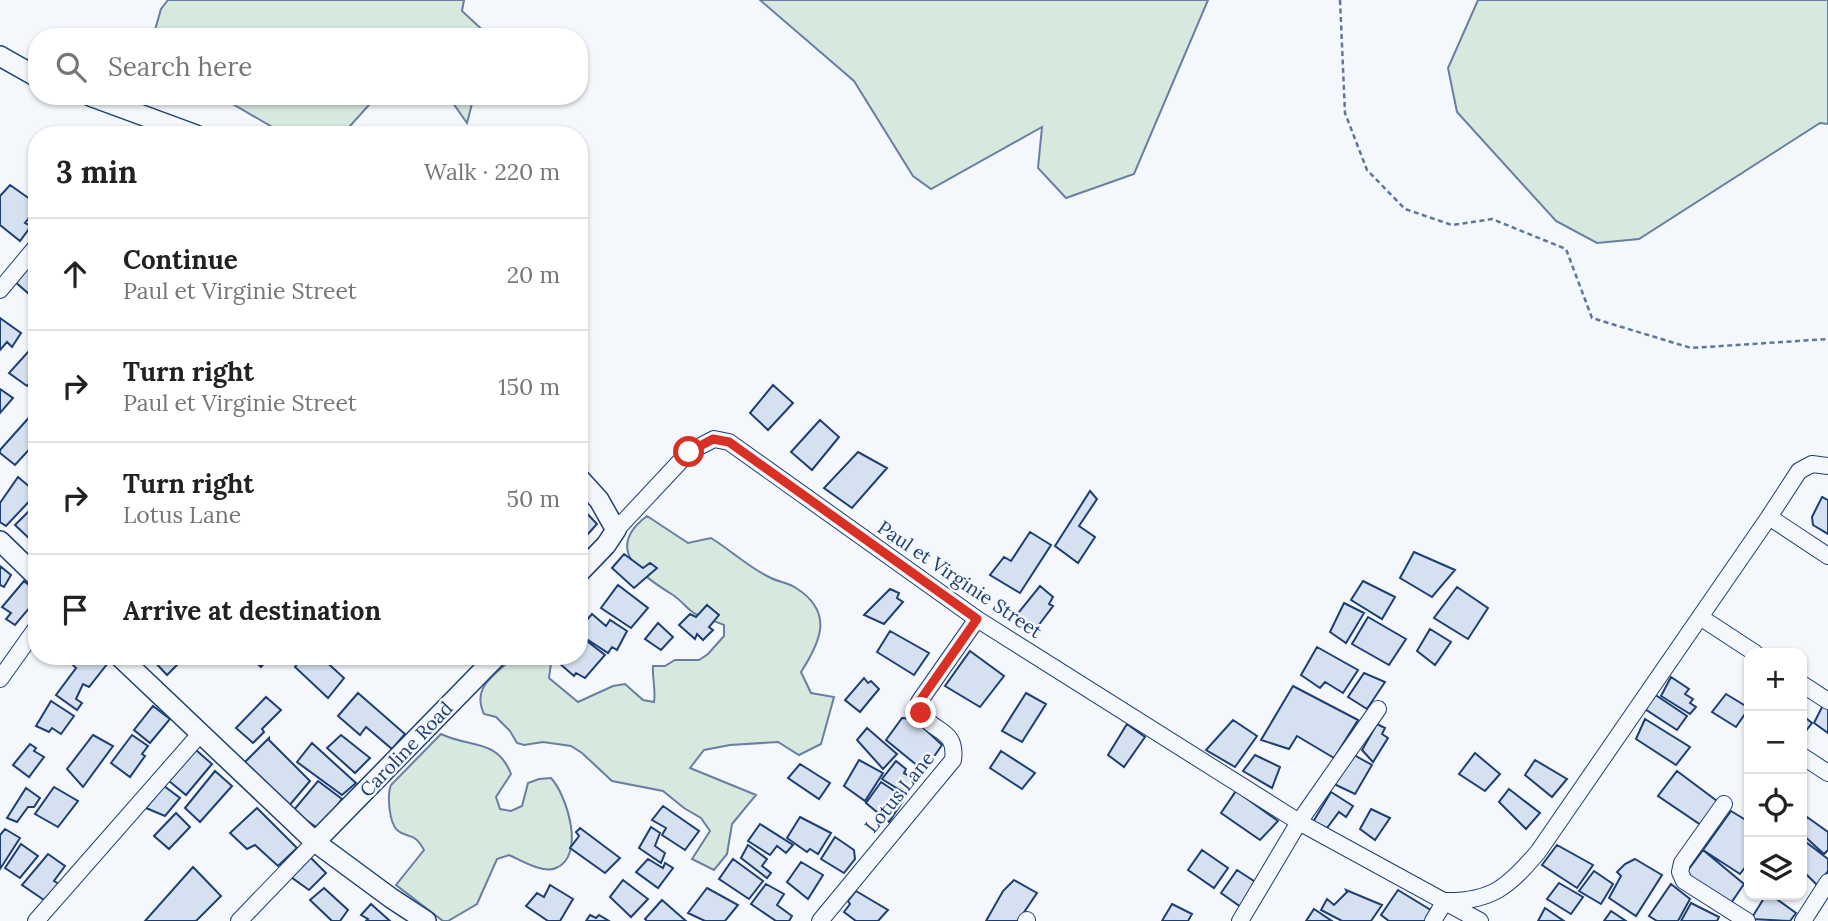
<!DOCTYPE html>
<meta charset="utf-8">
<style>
:root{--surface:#fff;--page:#f6f6f6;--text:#222;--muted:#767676;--line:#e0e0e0}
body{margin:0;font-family:Lora,serif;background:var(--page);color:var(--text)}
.controls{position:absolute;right:21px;bottom:21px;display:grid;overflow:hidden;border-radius:14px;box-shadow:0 2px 5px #0004}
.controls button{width:63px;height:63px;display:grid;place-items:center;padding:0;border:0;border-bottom:2px solid var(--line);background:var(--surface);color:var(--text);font:35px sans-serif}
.stop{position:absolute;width:21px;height:21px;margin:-16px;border:5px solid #d93025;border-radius:50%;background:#fff}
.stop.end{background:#d93025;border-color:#fff;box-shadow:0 2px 7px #0008}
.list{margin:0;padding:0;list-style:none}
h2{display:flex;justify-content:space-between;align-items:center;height:91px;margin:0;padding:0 28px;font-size:30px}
h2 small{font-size:23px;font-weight:400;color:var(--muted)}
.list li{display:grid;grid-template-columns:46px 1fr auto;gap:21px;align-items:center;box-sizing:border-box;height:112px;padding:0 28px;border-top:2px solid var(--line)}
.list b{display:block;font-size:26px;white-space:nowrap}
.list p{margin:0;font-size:23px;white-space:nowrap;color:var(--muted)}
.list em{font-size:23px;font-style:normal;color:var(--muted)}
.icon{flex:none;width:38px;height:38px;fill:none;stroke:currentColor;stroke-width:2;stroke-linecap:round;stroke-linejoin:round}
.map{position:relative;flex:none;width:1828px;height:921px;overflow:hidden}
.search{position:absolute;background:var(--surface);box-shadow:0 2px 5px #0004;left:28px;top:28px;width:560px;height:77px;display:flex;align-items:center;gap:18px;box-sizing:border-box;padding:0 24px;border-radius:28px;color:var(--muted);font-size:26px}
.panel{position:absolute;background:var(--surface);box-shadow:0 2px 5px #0004;left:28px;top:126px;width:560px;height:539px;border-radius:28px}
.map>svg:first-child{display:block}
</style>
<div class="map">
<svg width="1828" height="921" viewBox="0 0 1828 921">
<rect width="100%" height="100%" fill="#f4f7fb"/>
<path fill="#d7e8df" stroke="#687fa3" stroke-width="2" d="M168 0H464L462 11 490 37H153L161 9Z
M760 0H1208L1134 174 1066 198 1038 168 1042 127 931 189 913 176 854 81Z
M1478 0H1828V124L1820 123 1639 239 1597 243 1556 221 1457 112 1448 68Z
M219 96H377L342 135H286Z
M448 96H474L467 123Z
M647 516 688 543 711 538C732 551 749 568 771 578 779 582 789 583 796 588 834 612 821 641 801 672L811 693 834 697 821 744 799 755 778 742 730 745 704 750 690 768 756 795 732 824 727 854 714 870 692 859 710 831 701 818 684 808 663 791 612 781 582 753 571 746 543 742 524 745 517 743 510 731 496 717 484 714C471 686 496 674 515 656H552L549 678 578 702 613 686 625 684 643 700 654 702C656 689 652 678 653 666H665L675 660H699L708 654 724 636V625C715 621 702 618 694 613 686 608 681 600 673 595 641 575 603 549 647 516Z
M441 734C469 748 497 738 511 774L496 797 500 809 511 811 522 806 528 783 539 779 551 778C567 795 586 856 556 868 543 874 521 860 509 855L497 859 477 904 448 921H443L396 885 424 850C413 830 408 840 397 830 389 822 387 795 391 785Z"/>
<path fill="#d5e0f0" stroke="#1d3f73" stroke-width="2" d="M10 185 37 204V208L25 223 31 226 20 241 0 225V196Z
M24 265 37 275V301L13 280Z
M0 318 21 333 12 347 7 342 0 350Z
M37 342V375L27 386 9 373Z
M773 385 793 403 768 430 750 413Z
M0 389 13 398 0 413Z
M33 413 37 417V441L15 465 0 453V450Z
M820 420 839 437 812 470 791 452Z
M858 452 887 468 852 508 824 488Z
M18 477 37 493 6 526 0 522V503Z
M1090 491 1097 499 1079 526 1095 537 1078 563 1055 546Z
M1822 497 1828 500V534L1813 525 1812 517Z
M579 505 597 524 579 544Z
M29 511 37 516V539L34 543 15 525Z
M1030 532 1051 545 1020 593 990 575 1004 557 1011 561Z
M1414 552 1455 570 1432 597 1400 578Z
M624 554 643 568 650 563 657 568 634 588 612 568Z
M0 566 11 575 4 587 0 585Z
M24 581 37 592V599L15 625 6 619 11 613 2 607Z
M1363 581 1395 597 1382 619 1351 600Z
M618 585 648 608 631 628 601 608Z
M1040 586 1053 597 1049 604 1053 606 1035 630 1015 617Z
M1457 587 1488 608 1468 639 1434 618Z
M890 589 899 593 897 598 903 602 884 624 864 615Z
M1344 603 1364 613 1346 643 1330 632Z
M707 605 719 615 709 627 713 630 703 640 697 634 695 639 679 625 690 614 696 617Z
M592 614 606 626 610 620 627 631 617 650 612 647 608 653 579 634V629Z
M1368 617 1406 639 1389 665 1352 644Z
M658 623 673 637 661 650 645 639Z
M1430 629 1451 642 1435 665 1417 651Z
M890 631 929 653 914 675 877 652Z
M579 635 605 655 585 678 576 673 574 676 552 657 579 656Z
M1317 647 1358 670 1343 693 1325 682 1320 688 1301 675Z
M970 651 1004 676 980 707 945 686Z
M81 656H108L111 659 89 687 83 684 76 699 82 703 77 710 56 695 76 668 73 665Z
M149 656H186L167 675Z
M249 656H270L261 667Z
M295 656H320L344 678 328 698 295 667 299 662Z
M1364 673 1385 682 1367 709 1348 697Z
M1671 677 1689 689 1685 694 1693 699 1690 703 1696 707 1690 714 1661 696Z
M864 678 868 683 871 681 879 689 860 712 845 700Z
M1293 686 1358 720 1334 758 1297 736 1289 749 1261 740Z
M1651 692 1687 716 1677 730 1645 709Z
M358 693 405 734 392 749 366 727 360 735 338 716Z
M1026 693 1046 704 1022 742 1002 731Z
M1726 694 1749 708 1736 727 1712 712Z
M266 697 281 710 262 729 264 732 253 743 236 728Z
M51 701 74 716 61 734 52 728 49 732 36 726Z
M1824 703 1828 705V733L1814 723Z
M153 706 170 719 150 743 134 730Z
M1802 715 1812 723 1802 736Z
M902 718 914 719 942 745 924 771 886 740Z
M1645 719 1690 747 1676 765 1636 739Z
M1233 720 1257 736 1235 767 1206 750Z
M1127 724 1145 737 1124 767 1108 755Z
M1377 724 1385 728 1382 734 1388 738 1373 762 1362 750Z
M867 728 897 754 883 769 857 740Z
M93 735 113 746 83 787 67 769Z
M132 735 148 746 142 754 145 756 130 777 111 763Z
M341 735 370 758 355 773 327 748Z
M269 738V740L310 781 288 807 242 765Z
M312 743 356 783 342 795 297 762Z
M30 744 36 748 34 751 44 757 29 777 13 765Z
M196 750 212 764 186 795 169 781Z
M1001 751 1035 773 1022 789 990 768Z
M1475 753 1500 774 1485 791 1459 774Z
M1255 755 1280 767 1272 788 1243 771Z
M1354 755 1372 765 1355 794 1334 784Z
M859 760 883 773 865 801 844 786Z
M1535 760 1567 779 1552 797 1525 775Z
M896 761 906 769 904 773 916 780 906 794 882 779Z
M800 764 830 783 819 799 788 778Z
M215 771 232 786 200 822 185 808Z
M1677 771 1717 801 1701 825 1658 796Z
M318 781 342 799 319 829 293 811Z
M881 782 905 798 889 822 866 803Z
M164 786 180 798 165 816 146 808Z
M54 787 78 801 58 827 35 814Z
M26 788 40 798 34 807H28L17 822 7 818Z
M1509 789 1540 813 1526 829 1499 802Z
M1236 791 1278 821 1260 840 1221 813Z
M1331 792 1353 806 1346 817 1339 812 1327 828 1313 822Z
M663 806 699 831 685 850 662 835 666 828 652 820Z
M257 808 297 848 278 866 255 845 247 849 230 833Z
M1371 809 1390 818 1375 840 1360 829Z
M1731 811 1749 822V862L1740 874 1703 850Z
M176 813 190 827 169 849 154 836Z
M800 817 831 833 818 854 810 849 807 852 787 838Z
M1807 817 1828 832V850L1824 854 1802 834V824Z
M760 824 793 845 786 853 777 846 770 855 748 841Z
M651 827 660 833 655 846 665 853 661 863 639 848Z
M580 828 620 858 605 873 570 848 579 836 576 832Z
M5 829 20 838 0 869V835Z
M835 837 854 850 855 859 844 873 821 859Z
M1802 839 1828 859V871L1817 885 1802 870Z
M21 844 38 856 20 878 5 868Z
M748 845 767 859 762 866 771 873 767 878 741 858Z
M1557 845 1593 865 1577 888 1542 865Z
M1202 850 1228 868 1214 888 1188 870Z
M1703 850 1744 884 1729 906 1686 873Z
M48 854 65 866 54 881 59 884 44 900 22 885Z
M309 856 326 873 309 890 291 877Z
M648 859 663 868 665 863 673 868 658 888 636 872Z
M733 859 763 881 749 899 719 879Z
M1635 859 1662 875 1636 916 1609 898 1621 876 1617 872 1625 864Z
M801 862 823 875 808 899 787 882Z
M193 867 221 896 196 921H145Z
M1237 870 1257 883 1241 907 1221 893Z
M1594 871 1613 884 1601 904 1579 891Z
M623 880 648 899 631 917 610 897Z
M1014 880 1037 893 1018 921H986L1003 891Z
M1559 883 1583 897 1571 914 1547 899Z
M766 884 784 894 777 905 792 916 789 921H776L751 904Z
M1671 884 1690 899 1678 921H1657L1649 916Z
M550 885 573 899 560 921H548L526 906 537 893 544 897Z
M324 888 348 910 340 921H332L310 900Z
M707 888 738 905 725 921H705L688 913Z
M1346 890 1382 905 1371 921H1342L1321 910 1327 899 1334 905 1347 892Z
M1398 890 1434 912 1426 921H1389L1381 915Z
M856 891 888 910 878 921H856L844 912 850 904 848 901Z
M1766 895H1771L1796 913 1790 921 1751 919Z
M662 900 686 921H647L645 919Z
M1691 903 1719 917 1717 921H1681Z
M371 904 390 921H366L368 919 361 915Z
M1172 904 1192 914 1188 921H1162Z
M1545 908 1564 921H1538Z
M1314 909 1332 921H1306Z
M1611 911 1626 921H1604Z
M590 915 596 918 599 915 609 921H586Z"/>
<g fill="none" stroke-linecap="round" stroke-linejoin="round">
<defs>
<path id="minor" d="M0 290 35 248
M1769 517 1799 471 1812 464 1828 466
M616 530 689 452 714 439 729 442 977 619 1299 822 1240 921
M1700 617 1755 653
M0 679 37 627
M1802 684 1828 701
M1378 709 1299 822 1480 921
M1802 756 1828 773
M1724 804 1682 863 1680 872 1684 881 1747 921
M36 921 200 734
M239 921 315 842
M820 921 953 760C958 723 924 736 919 702L977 619
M1026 921 1027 920
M1433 921 1445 901C1492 902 1509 886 1538 852L1769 517 1828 556
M1803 921 1828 882"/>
<path id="major" d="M0 56 37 77
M90 96 196 135
M579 478 599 500 616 530 606 545 579 573
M0 541 37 577
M119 656 315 842 391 898 426 921
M315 842 497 656"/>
</defs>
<use href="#minor" stroke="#1d3f73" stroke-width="18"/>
<use href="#major" stroke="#1d3f73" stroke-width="22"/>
<path stroke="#5e769c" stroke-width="2.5" stroke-dasharray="5 3.5" stroke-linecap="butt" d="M1340 0 1345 113 1367 170 1405 209 1452 225 1492 219 1566 249 1592 318 1691 348 1828 339"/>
<use href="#minor" stroke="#f4f7fb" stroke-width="16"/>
<use href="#major" stroke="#f4f7fb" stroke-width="19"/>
</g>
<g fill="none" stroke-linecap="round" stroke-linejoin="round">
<path stroke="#d93025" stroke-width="9" d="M689 452 713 439 729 442 977 619 919 702 921 713"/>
</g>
<g text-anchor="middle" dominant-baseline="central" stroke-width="5" stroke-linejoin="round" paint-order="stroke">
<g font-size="19" fill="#1d3f73" stroke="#f4f7fb">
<text transform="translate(960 579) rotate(34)">Paul et Virginie Street</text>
<text transform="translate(406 749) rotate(-46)">Caroline Road</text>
<text transform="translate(899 792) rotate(-51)">Lotus Lane</text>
</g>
</g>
</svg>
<div class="controls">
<button>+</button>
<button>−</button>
<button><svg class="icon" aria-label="locate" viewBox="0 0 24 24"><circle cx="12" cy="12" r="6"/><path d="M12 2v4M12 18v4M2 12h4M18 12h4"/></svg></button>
<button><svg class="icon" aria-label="layers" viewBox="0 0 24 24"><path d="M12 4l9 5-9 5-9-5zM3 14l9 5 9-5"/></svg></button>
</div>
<div class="stop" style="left:689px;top:452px"></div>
<div class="stop end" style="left:921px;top:713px"></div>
<div class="search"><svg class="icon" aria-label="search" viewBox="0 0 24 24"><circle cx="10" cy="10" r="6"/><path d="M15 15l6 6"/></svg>Search here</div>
<section class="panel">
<h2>3 min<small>Walk · 220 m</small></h2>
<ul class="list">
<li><svg class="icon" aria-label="ahead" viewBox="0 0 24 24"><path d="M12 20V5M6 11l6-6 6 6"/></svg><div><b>Continue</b><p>Paul et Virginie Street</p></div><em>20 m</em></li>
<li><svg class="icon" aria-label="right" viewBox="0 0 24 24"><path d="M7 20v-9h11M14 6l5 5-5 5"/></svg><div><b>Turn right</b><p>Paul et Virginie Street</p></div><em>150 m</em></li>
<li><svg class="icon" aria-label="right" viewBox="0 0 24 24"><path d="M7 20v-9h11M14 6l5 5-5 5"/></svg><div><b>Turn right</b><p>Lotus Lane</p></div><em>50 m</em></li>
<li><svg class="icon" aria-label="arrive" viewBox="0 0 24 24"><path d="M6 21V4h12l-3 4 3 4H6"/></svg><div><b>Arrive at destination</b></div></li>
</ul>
</section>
</div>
